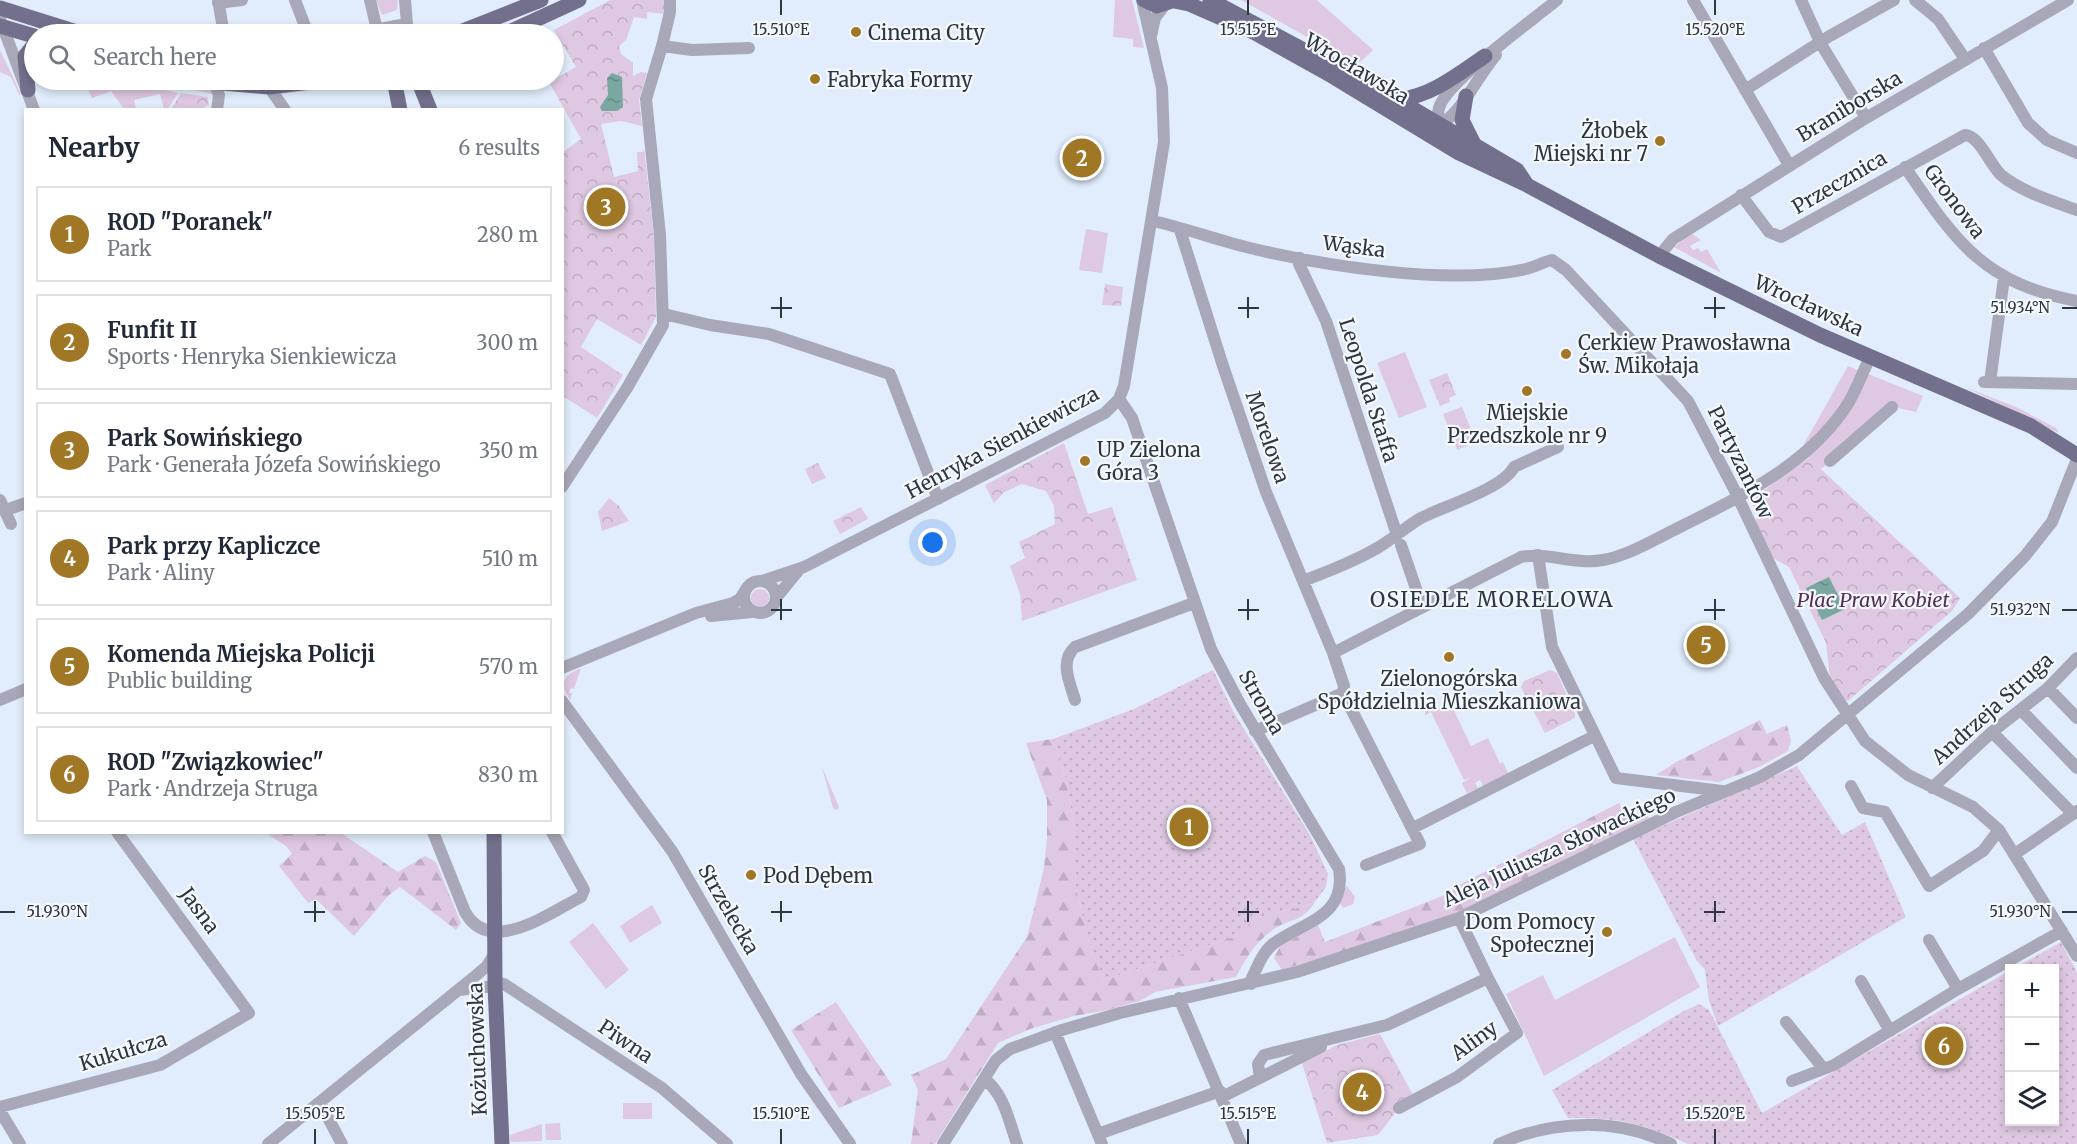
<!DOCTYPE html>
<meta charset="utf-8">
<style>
:root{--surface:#fff;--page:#f6f6f7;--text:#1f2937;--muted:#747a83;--line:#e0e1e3;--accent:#a07725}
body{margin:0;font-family:Merriweather,serif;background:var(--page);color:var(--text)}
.controls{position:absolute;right:18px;bottom:18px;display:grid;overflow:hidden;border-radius:0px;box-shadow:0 3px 9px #0003}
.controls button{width:54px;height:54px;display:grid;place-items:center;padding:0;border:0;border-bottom:2px solid var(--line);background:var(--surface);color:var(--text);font:30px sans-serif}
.you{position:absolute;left:933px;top:543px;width:21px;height:21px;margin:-15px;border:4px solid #fff;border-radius:50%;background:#1a73e8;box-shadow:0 0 0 9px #1a73e833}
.badge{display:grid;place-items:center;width:39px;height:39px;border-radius:50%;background:var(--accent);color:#fff;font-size:20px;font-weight:700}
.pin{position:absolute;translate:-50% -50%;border:3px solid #fff;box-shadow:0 2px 6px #0006}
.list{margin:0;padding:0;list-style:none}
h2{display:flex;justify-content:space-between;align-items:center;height:78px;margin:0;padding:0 24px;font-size:26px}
h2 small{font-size:20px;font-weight:400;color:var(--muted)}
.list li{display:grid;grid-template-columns:39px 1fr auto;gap:18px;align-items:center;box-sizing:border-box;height:96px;margin:0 12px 12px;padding:0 12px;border:2px solid var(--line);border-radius:0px}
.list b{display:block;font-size:22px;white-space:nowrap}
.list p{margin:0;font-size:20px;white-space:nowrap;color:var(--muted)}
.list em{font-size:20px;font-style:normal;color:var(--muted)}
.icon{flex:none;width:33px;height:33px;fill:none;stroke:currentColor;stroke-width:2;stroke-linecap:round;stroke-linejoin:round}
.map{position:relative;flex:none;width:2077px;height:1144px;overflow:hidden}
.search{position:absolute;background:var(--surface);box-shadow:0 3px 9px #0003;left:24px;top:24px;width:540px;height:66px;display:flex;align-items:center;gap:15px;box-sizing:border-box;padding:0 21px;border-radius:33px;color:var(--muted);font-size:22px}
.panel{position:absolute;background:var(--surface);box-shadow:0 3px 9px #0003;left:24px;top:108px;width:540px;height:726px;border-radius:0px}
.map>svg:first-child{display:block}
</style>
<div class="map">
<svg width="2077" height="1144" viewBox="0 0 2077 1144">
<defs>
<pattern id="forest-firs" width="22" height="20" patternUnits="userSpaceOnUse" patternTransform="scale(1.5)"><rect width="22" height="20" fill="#dfc8e2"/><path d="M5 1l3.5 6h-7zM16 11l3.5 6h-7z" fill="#c0acc3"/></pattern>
<pattern id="park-crowns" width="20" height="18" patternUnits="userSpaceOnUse" patternTransform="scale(1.5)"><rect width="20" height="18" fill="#dfc8e2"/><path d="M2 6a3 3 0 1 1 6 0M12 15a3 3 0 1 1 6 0" fill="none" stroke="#c0acc3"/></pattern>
<pattern id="garden-dots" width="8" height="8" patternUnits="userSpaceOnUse" patternTransform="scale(1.5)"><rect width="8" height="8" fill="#dfc8e2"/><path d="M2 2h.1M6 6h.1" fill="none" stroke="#c0acc3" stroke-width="1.8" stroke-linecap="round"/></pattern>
<pattern id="water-ripples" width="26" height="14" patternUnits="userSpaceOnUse" patternTransform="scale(1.5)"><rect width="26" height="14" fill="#7aa8a1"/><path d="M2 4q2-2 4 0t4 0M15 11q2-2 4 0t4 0" fill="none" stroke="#648a85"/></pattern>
</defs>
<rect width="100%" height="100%" fill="#e1edfc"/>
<path fill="#dfc8e2" d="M376 0H398L397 10 382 15Z
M1115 0H1132L1144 48 1133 47V39L1113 37Z
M1241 0H1317L1373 50 1357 65Z
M0 50 21 94 19 95 11 77 0 72Z
M84 80H124L178 93 168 109H164L160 94 134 100 136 109H124L111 91 92 98Z
M143 80C157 80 207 82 214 94Z
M349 80H365L330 88 281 94 284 90Z
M1086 229 1108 233 1102 273 1079 270Z
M1691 233 1701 240 1690 246 1693 250 1698 248 1701 252 1707 249 1721 273 1674 247Z
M1405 352 1427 407 1399 418 1377 363Z
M1848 366 1923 396 1916 412 1894 407 1821 469 1809 458 1804 444Z
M1965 387 2016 407 2056 428 2059 433Z
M1462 407 1476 442 1457 450 1443 414Z
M751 598a9 9 0 1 1 18 0a9 9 0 1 1-18 0Z
M581 668 574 689 571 688 569 692 572 694 570 700C559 683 563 675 581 668Z
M1429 701 1434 710 1450 702 1471 746 1488 738 1500 763 1503 762 1508 773 1483 786 1480 780 1475 783 1478 788 1467 793 1462 783 1472 777 1464 780 1431 712 1425 715V704Z
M822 767 839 807 837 810 833 808Z
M1347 886 1355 897 1353 904 1343 908 1339 902Z
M652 905 662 923 630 943 620 926Z
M593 923 629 970 606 989 569 942Z
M1675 937 1700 987 1544 1076 1506 994 1543 975 1555 1000Z
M623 1103H652V1119H623Z
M560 1123 561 1140H546L545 1124Z
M542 1124V1141L511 1142 510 1135Z"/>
<path fill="url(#forest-firs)" d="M1760 720 1767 734 1787 725 1791 741 1788 751 1759 767 1719 782 1656 775 1678 761Z
M1053 739 1066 779 1073 819 1076 888 1092 954 1104 980 1239 935 1254 918 1302 907 1316 900C1303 924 1289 917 1270 932 1254 944 1245 960 1236 977L1155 992 1140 1001 1108 1010 1074 1016 1030 1029 998 1043 935 1144H911L918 1090 911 1075 946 1059 1027 937 1044 868 1047 837V800L1026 743Z
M1619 803 1628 817 1641 811 1652 820 1434 923 1282 970 1274 958 1280 946 1318 925 1325 942 1450 893 1455 887Z
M266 833H341L398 872 425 856 436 862 461 923 456 930 400 887 389 895 354 936 316 899 308 903 279 866 292 854 286 846Z
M836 1002 892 1085 839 1108 791 1030Z"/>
<path fill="url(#park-crowns)" d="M610 0H664L666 14 647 12V19L634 17 626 40 619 46 621 54 633 63V76L641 72 647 73 639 100 642 126 621 121 601 124 614 177 638 171 637 152H643L644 148 654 237 656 317 641 345 597 319 581 347 623 375 597 418 563 396V152L581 139 549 82 576 67 554 30Z
M181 93 208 97 209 105 201 109H171Z
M1105 284 1123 287 1121 306 1102 305Z
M1447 373 1456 395 1449 398 1450 402 1440 406 1429 380Z
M1064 443 1088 514 1112 507 1137 580 1022 621 1020 594 1010 566 1025 558 1019 542 1055 524 1054 506 1046 491 1022 484 1003 493 994 503 985 485Z
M1809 458 1960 598 1952 611 1848 701 1843 699 1830 678 1826 643 1789 567 1766 554 1754 525 1758 516 1753 506 1756 496Z
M818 463 826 478 812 484 805 469Z
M609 498 618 505 629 521 602 531 598 512Z
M861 507 868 519 840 534 833 521Z
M1550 670 1557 673 1575 714V718L1545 733 1521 687 1524 681Z
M1380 1034 1414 1097 1399 1108 1378 1135 1327 1143 1302 1063 1337 1045Z"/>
<path fill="url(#garden-dots)" d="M1213 670 1234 713 1310 835 1328 874 1326 887 1316 900 1302 907 1254 918 1239 935 1104 980 1092 954 1076 888 1073 819 1066 779 1053 739 1134 709Z
M1797 766 1842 835 1865 822 1906 917 1718 1026 1709 1001 1705 970 1697 961 1633 839Z
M2061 942 2077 972V1144H1688C1643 1123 1617 1117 1568 1118L1552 1090 1682 1012 1699 1004 1709 1010 1762 1113 2009 971 2010 1122H2054V968H2014Z"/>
<path fill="url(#water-ripples)" d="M612 73 622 77 623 107 617 111H602L600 107 608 95 607 78Z
M1829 577 1845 609 1822 620 1806 588Z"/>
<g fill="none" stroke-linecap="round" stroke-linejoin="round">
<path stroke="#a9a8b8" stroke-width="12" d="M218 0 224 34
M295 0 308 34
M370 0 377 30
M1693 0 1789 165
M1801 0 1821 44 1866 118
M1915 0 1938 19 1965 59
M218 3 242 0
M0 19 34 110
M352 34 407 24 405 0
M1151 36 1155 18 1164 6
M662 46 692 50 749 48
M1984 48 2028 123 2047 140 2077 153
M214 83 219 95 217 110
M269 87 285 110
M1745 90 1828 37 1894 0
M1435 127C1459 119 1478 75 1496 55
M1441 130C1439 123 1437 115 1439 108 1446 82 1533 20 1557 0
M1905 167C1956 242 1983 283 2077 301
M1741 195 1769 232 1781 237 1965 135C1980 136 1990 165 2001 175 2022 192 2052 201 2077 210
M1153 221C1185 228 1217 240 1250 248 1326 266 1450 286 1526 269 1535 267 1543 262 1552 260L1566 270 1688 401 1733 487 1824 678 1865 741 1908 775 1973 807 1999 830 2077 956
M1180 230 1223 366 1266 492 1333 653
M1659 256 1673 239 1866 118 2068 0
M1300 258 1299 264 1326 321 1397 535
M664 314 710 325 769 334 890 374 938 499
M1984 382 2077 384
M1990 382 2004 278
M1119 399 1132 418 1211 649 1240 704 1339 869C1347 918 1302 922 1273 944 1262 953 1257 968 1251 980V984
M1830 461 1892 407
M562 487 627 388 663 325 660 235 646 99 662 46 670 12V0
M0 500 11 524
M6 510 26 503
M1401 545 1422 606
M1538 555 1552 647 1616 778 1722 791
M744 597a16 16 0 1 1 32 0a16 16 0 1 1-32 0Z
M762 581 804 567 1105 413 1119 399 1124 386 1164 142 1162 88 1142 0
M1303 581C1329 571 1355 561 1379 547 1394 538 1407 526 1421 518 1444 506 1503 489 1514 467L1558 447
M776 598 798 571
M711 616 752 612
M562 668 696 613 733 603 740 599 745 591
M2048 688 2077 718
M1343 693 1420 844 1366 865
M0 700 26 689
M1075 700C1070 683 1059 661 1075 647L1194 603
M562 701 672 851 801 1074 850 1144
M2021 710 2077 768
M1255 731 1343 693 1344 686 1333 653 1521 557C1548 552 1575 565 1603 560 1630 555 1657 538 1682 526 1744 495 1811 463 1849 402 1857 388 1863 372 1870 357
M1992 732 2073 814
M1851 786 1863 808 1885 812 1929 886 1983 851 1999 830
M1932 788 1992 732 2048 688 2077 658
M1413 828 1594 736
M433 832 465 912C490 957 549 913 581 897L584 890 552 832
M2015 854 2077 811
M1861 981 1890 1031
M495 982 504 984 662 1088 727 1144
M1958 989 2062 931
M459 990 495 986
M1179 998 1241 1144
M1786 1022 1823 1068
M1055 1032 1102 1144
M1260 1078 1258 1064 1264 1055 1387 1025 1488 978 1459 918
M984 1079C1004 1093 1009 1121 1017 1144
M1792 1081 1834 1065 1958 989 1929 940
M1222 1097 1321 1047
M320 1103 342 1144
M0 1107 160 1065 249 1013 117 832
M1399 1108 1457 1077 1517 1033 1488 978
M0 1111 20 1144
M1098 1134 1220 1091
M268 1144 473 978 487 966 495 953
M943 1144 996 1060 1010 1049 1062 1030 1120 1013 1297 972 1459 918 1676 812 1760 777 1799 755 1968 614 2025 556 2052 522 2077 459
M1499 1144C1554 1119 1617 1118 1671 1144"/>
<path stroke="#72708c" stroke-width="15" d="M1144 0 1157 6 1175 0
M1210 0 1398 100 1517 170 1527 185
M1174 1 1189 4 1255 33 1332 76 1459 153 1527 185 1659 256 1820 335 2031 426 2077 455
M0 8 83 34
M0 26 34 36
M455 34 541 0
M505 34 579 0
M189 80 269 87 326 80
M394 80 400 110
M418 80 430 110
M28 90 25 56 34 45
M1466 96 1462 120 1474 144
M1398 100C1433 95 1457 75 1485 56
M494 832 495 986 502 1144"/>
</g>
<path fill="none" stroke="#2e363f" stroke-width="2" d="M781 0V15M1248 0V15M1715 0V15M781 297V318M1248 297V318M1715 297V318M771 308H792M1238 308H1259M1704 308H1725M2062 308H2077M781 599V620M1248 599V620M1715 599V620M771 610H792M1238 610H1259M1704 610H1725M2062 610H2077M315 901V922M781 901V922M1248 901V922M1715 901V922M0 912H15M304 912H325M771 912H792M1238 912H1259M1704 912H1725M2062 912H2077M315 1129V1144M781 1129V1144M1248 1129V1144M1715 1129V1144"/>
<g fill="#a07725" stroke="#f5f9fe" stroke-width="2">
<circle cx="856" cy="32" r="6"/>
<circle cx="815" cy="79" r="6"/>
<circle cx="1660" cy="141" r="6"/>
<circle cx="1566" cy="354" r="6"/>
<circle cx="1527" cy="391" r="6"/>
<circle cx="1085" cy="461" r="6"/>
<circle cx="1449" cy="657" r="6"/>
<circle cx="751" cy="875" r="6"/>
<circle cx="1607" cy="932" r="6"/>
</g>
<g text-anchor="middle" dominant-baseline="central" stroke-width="4.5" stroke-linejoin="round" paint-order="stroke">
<g font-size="20" fill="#2e363f" stroke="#f5f9fe" text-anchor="start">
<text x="868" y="32">Cinema City</text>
<text x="827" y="79">Fabryka Formy</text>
<text x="1648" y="130" text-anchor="end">Żłobek<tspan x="1648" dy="23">Miejski nr 7</tspan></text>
<text x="1578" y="342">Cerkiew Prawosławna<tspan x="1578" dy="23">Św. Mikołaja</tspan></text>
<text x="1527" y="412" text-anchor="middle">Miejskie<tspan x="1527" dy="23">Przedszkole nr 9</tspan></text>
<text x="1097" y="449">UP Zielona<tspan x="1097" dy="23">Góra 3</tspan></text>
<text x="1449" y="678" text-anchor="middle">Zielonogórska<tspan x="1449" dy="23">Spółdzielnia Mieszkaniowa</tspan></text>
<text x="763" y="875">Pod Dębem</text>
<text x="1595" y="921" text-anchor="end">Dom Pomocy<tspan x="1595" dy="23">Społecznej</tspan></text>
</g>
<g font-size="20" fill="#2e363f" stroke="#f5f9fe">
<text transform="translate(1357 68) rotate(31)">Wrocławska</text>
<text transform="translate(1849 106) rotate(-31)">Braniborska</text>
<text transform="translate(1839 182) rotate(-30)">Przecznica</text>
<text transform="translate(1955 201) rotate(53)">Gronowa</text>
<text transform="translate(1354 246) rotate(7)">Wąska</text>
<text transform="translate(1809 305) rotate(25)">Wrocławska</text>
<text transform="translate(1369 390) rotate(72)">Leopolda Staffa</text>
<text transform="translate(1268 437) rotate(71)">Morelowa</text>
<text transform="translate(1002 442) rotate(-28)">Henryka Sienkiewicza</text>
<text transform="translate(1741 462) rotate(64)">Partyzantów</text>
<text transform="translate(1262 702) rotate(60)">Stroma</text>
<text transform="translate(1992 708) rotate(-42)">Andrzeja Struga</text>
<text transform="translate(1559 847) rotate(-25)">Aleja Juliusza Słowackiego</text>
<text transform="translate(729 909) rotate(60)">Strzelecka</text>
<text transform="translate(200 910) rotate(54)">Jasna</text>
<text transform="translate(1474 1040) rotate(-36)">Aliny</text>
<text transform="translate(626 1041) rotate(34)">Piwna</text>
<text transform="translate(477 1049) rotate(-92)">Kożuchowska</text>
<text transform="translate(123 1051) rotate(-17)">Kukułcza</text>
</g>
<g font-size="20" font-style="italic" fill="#533059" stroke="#f5f9fe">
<text x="1873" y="599">Plac Praw Kobiet</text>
</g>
<g font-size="21" letter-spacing="1.5" fill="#28384b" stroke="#f5f9fe">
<text x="1492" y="599">OSIEDLE MORELOWA</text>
</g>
</g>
<g font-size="15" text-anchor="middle" fill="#2e363f" stroke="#f5f9fe" stroke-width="4.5" stroke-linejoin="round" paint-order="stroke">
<text x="781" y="35">15.510°E</text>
<text x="1248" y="35">15.515°E</text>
<text x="1715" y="35">15.520°E</text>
<text x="2020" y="313">51.934°N</text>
<text x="2020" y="615">51.932°N</text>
<text x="57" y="917">51.930°N</text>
<text x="2020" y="917">51.930°N</text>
<text x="315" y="1119">15.505°E</text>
<text x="781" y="1119">15.510°E</text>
<text x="1248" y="1119">15.515°E</text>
<text x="1715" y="1119">15.520°E</text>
</g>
</svg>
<div class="controls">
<button>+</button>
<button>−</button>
<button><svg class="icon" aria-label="layers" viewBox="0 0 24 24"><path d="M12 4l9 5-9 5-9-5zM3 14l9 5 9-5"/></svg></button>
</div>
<div class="you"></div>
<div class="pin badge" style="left:1189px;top:827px">1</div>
<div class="pin badge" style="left:1082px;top:158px">2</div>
<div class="pin badge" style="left:606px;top:207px">3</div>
<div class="pin badge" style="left:1362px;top:1092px">4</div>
<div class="pin badge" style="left:1706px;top:645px">5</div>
<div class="pin badge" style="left:1944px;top:1046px">6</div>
<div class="search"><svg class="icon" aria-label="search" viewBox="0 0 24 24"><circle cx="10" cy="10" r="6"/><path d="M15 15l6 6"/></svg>Search here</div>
<section class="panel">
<h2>Nearby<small>6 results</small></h2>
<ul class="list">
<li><span class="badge">1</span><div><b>ROD &quot;Poranek&quot;</b><p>Park</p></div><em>280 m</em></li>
<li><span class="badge">2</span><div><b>Funfit II</b><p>Sports · Henryka Sienkiewicza</p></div><em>300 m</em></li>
<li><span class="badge">3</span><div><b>Park Sowińskiego</b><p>Park · Generała Józefa Sowińskiego</p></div><em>350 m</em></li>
<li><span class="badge">4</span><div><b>Park przy Kapliczce</b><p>Park · Aliny</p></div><em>510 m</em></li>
<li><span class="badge">5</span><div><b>Komenda Miejska Policji</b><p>Public building</p></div><em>570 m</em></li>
<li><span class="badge">6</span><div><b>ROD &quot;Związkowiec&quot;</b><p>Park · Andrzeja Struga</p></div><em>830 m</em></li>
</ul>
</section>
</div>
